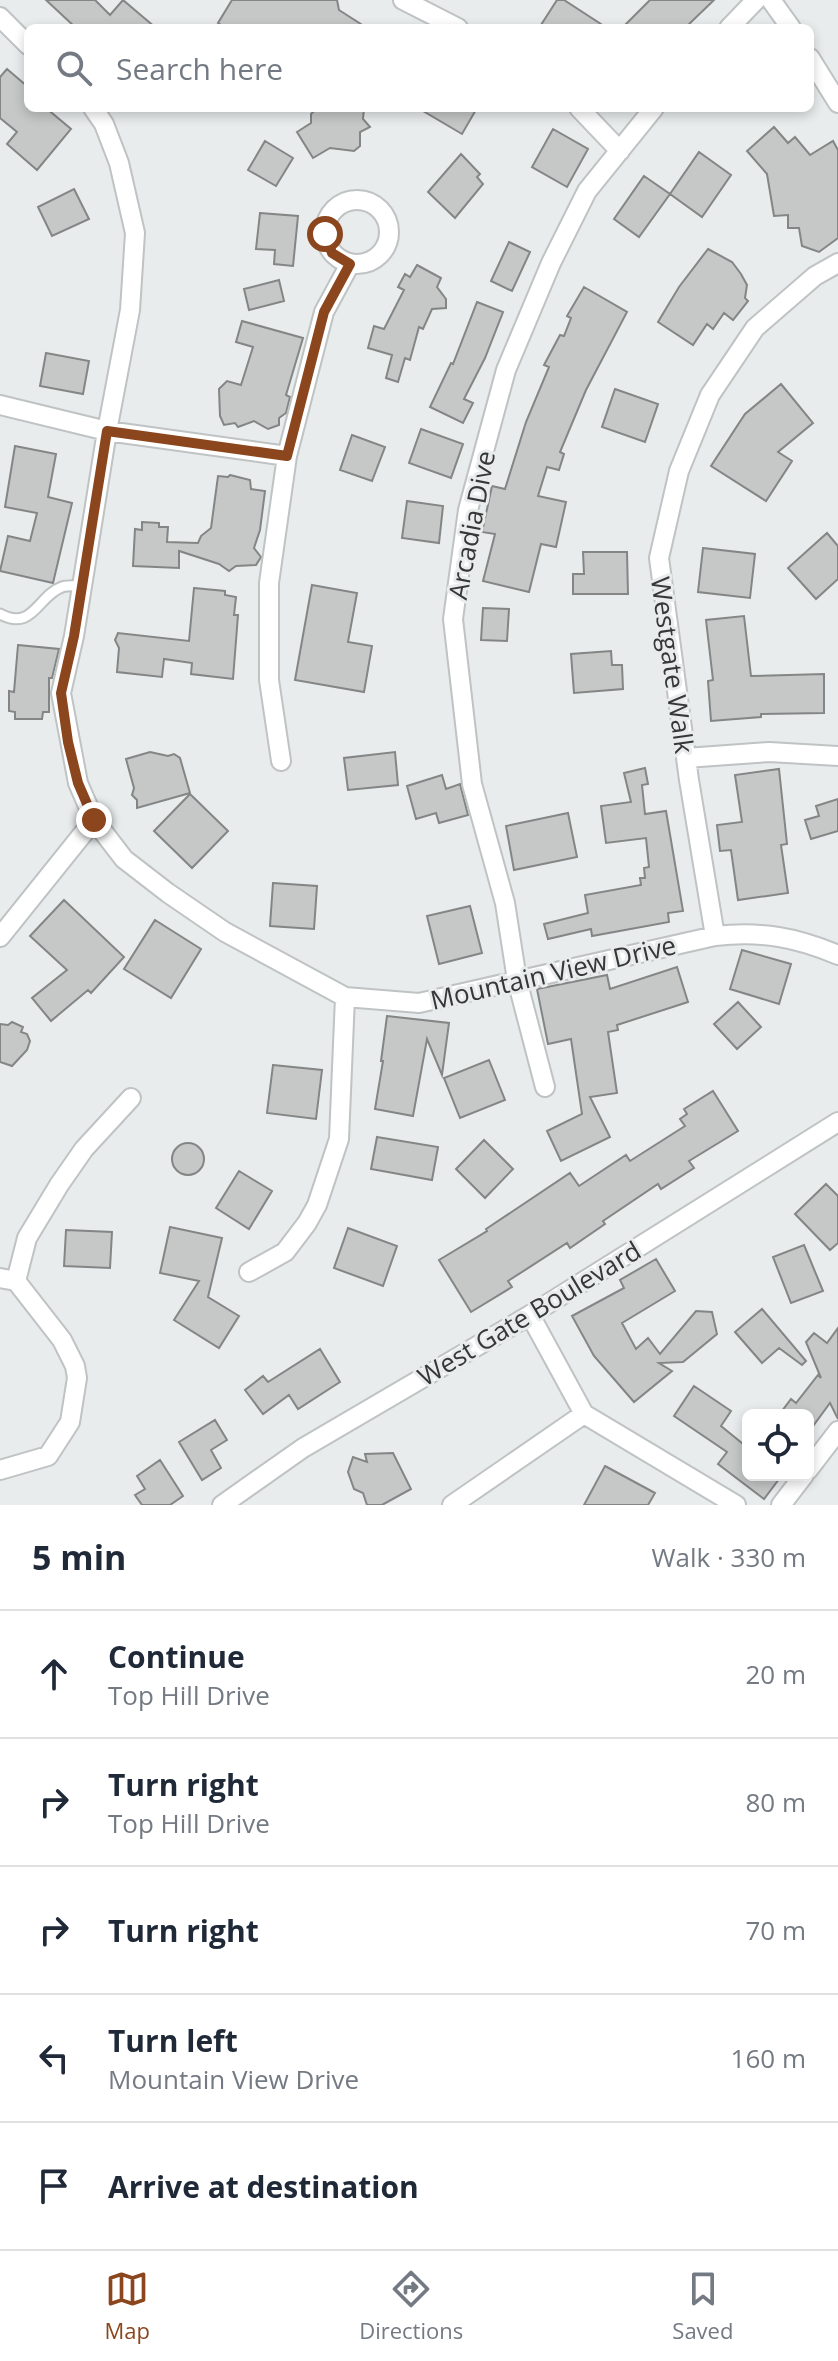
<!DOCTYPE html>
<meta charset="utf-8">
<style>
:root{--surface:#fff;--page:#f2f2f3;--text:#1f2937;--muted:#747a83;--line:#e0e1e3;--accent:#8b461e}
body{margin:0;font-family:"Open Sans",sans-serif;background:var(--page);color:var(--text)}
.controls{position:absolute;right:24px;bottom:24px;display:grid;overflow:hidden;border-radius:12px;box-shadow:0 4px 12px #0003}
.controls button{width:72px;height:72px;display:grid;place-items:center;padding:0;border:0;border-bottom:2px solid var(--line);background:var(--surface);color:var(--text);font:40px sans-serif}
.stop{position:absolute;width:24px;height:24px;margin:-18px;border:6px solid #8b461e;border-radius:50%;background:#fff}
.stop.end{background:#8b461e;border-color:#fff;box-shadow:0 2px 8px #0008}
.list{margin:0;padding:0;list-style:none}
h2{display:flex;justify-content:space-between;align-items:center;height:104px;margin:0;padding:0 32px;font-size:34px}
h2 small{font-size:26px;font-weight:400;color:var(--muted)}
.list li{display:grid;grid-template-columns:52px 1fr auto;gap:24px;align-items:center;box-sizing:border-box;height:128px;padding:0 32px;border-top:2px solid var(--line)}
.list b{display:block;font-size:30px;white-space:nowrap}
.list p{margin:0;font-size:26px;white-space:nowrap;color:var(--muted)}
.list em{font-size:26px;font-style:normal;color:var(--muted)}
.icon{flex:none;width:44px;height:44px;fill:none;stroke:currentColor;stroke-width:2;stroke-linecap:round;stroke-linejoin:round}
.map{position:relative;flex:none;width:838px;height:1505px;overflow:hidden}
.search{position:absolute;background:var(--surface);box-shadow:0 4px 12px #0003;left:24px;right:24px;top:24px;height:88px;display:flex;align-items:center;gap:20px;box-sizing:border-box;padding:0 28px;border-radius:12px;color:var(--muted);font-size:30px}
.sheet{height:744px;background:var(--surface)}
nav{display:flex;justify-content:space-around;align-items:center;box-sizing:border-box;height:112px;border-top:2px solid var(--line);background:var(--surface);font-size:22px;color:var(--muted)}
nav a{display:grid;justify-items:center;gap:4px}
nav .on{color:var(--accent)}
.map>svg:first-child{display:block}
</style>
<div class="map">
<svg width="838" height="1505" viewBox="0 0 838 1505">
<rect width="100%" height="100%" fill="#e8ecec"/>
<path fill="#c5c8c7" stroke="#838685" stroke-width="2" d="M46 0H95L110 15 123 0 156 28H76Z
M232 0H337L339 10 367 28H226L218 23Z
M557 0H564L607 28H539Z
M650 0H714L685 28H622Z
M7 69 28 87V108H46L71 129 37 170 7 144 17 132 0 118V77Z
M317 108H364L363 119 370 127 360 132V146L354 151 330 148 313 158 297 132 311 123V114Z
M418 108H477L462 134Z
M774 127 788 143 795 137 810 155 833 141 838 150V238L819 252 802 246 799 228H788V215L774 216 767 174 747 151Z
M553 129 588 149 567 187 532 167Z
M265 141 293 158 276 186 248 170Z
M699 152 731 175 702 217 670 194Z
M461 154 480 174 477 177 483 184 455 218 428 192Z
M644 176 670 194 639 237 614 219Z
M74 189 89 219 52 236 38 207Z
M260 213 298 216 293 266 274 264 275 250 256 249Z
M509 242 530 252 512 291 491 281Z
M708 249 732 262 741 274 747 285 745 298 748 301 733 320 724 313 713 329 707 324 693 345 658 322 679 287Z
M417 265 441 278 437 287 446 299V308L432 309 423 329 419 327 410 360 405 358 398 382 386 378 392 355 368 348 374 326 384 329 404 290 398 287 405 274 410 277Z
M279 280 284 301 249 310 244 289Z
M584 287 627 312 586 390 560 452 564 454 559 470 547 467 538 496 566 502 556 547 541 544 529 592 483 581 495 534 482 532 492 486 505 489 526 422 549 367 544 365 560 335 564 336 571 318 567 316Z
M477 302 503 312 485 358 464 399 473 403 463 423 430 407 451 363 453 364Z
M242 321 303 338 286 395 290 397 286 413 279 418V425L268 429 254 421 238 427 235 423 224 425 220 416 219 389 227 381 241 385 253 347 236 342Z
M46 353 89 361 83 394 40 386Z
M781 384 813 423 778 452 792 461 766 501 711 466 745 414Z
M615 389 658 404 645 442 602 427Z
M421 429 463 444 451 478 409 463Z
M352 435 385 447 372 481 340 470Z
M15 446 56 454 48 497 72 503 53 583 0 571 8 536 30 541 37 513 5 507Z
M230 475 250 480 251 489 265 491 260 530 254 548 261 557 256 565 236 566 229 571 219 564 179 551V568L133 566 135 529 142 530V522L159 523V527H168L167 542 198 543 201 536 211 528 218 476 228 477Z
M407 501 443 506 439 543 402 538Z
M827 533 838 546V579L816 599 788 568Z
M703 548 755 554 750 598 698 592Z
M583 552H627L628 594H573V574H584Z
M312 585 357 593 348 642 372 646 364 692 295 680Z
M194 588 225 591V595L236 597 234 615H238L233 679 191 674 192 663 164 659 162 677 117 672 119 648 115 640 118 633 189 641Z
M483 608 509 609 507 641 481 640Z
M744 616 751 676 824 674V713L761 714V717L711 721 708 681 713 680 706 620Z
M18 645 59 649 52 678H49V712H43L42 719H15V712L9 711V691L14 692Z
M611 651 612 665H622L623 689 574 693 571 654Z
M150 752 168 756 174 754 180 758 190 793 137 808V800L132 795 134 788 126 759Z
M395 752 398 785 348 790 344 758Z
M645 768 648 784 642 785 645 814 666 811 683 911 668 913 669 922 592 936 591 929 548 939 544 924 588 913 585 895 641 885 640 878H645L644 868 649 867 646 838 606 843 601 806 631 802 624 773Z
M779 769 787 844 781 845 788 893 738 900 731 850 720 851 717 825 742 822 735 775Z
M442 775 446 789 460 784 468 815 439 823 436 813 416 819 407 786Z
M190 794 228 831 192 868 154 831Z
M838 799V831L811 839 805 820 819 816 816 806Z
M568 813 577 857 514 870 506 826Z
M273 883 317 886 314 929 270 926Z
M64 900 124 957 91 993 88 990 51 1021 32 998 67 970 30 936Z
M470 906 482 953 439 964 427 916Z
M155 920 201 949 171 998 124 969Z
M742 950 791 964 779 1004 730 989Z
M677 967 688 1002 617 1025 618 1030 608 1032 617 1093 590 1097 610 1137 561 1161 547 1131 582 1114 571 1039 548 1044 537 989 607 975 610 989Z
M738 1002 761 1027 737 1049 714 1024Z
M387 1016 449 1023 442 1075 427 1039 413 1116 375 1109 383 1061H381Z
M12 1022 23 1027 21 1032 27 1034 30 1041 27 1050 12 1066 0 1062V1024L8 1025Z
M489 1060 505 1100 460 1118 444 1078Z
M273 1065 322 1070 316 1119 267 1113Z
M713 1091 738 1131 689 1161 694 1168 661 1189 658 1184 603 1221 605 1224 570 1248 567 1243 508 1281 512 1287 471 1312 439 1260 487 1231 486 1229 570 1173 579 1186 626 1155 630 1161 685 1126 680 1119 687 1114 684 1109Z
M377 1137 438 1147 432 1180 371 1169Z
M484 1140 513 1169 485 1198 456 1169Z
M172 1159a16 16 0 1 1 32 0a16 16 0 1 1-32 0Z
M239 1171 272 1191 249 1229 216 1208Z
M826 1184 838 1196V1243L830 1250 795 1214Z
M170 1227 222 1238 208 1297 239 1316 219 1348 174 1320 199 1281 160 1273Z
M348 1228 397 1246 383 1286 334 1268Z
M66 1230 112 1232 110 1268 64 1266Z
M804 1245 823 1291 791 1303 773 1257Z
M656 1259 675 1291 622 1323 636 1349 648 1338 660 1354 696 1311 712 1312 717 1334 683 1362 659 1363 672 1371 634 1402 594 1356 572 1316 624 1288 620 1280Z
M762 1309 806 1361 802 1365 779 1348 762 1363 735 1332Z
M838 1328V1419L830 1403 808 1433V1415H779L791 1399 796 1403 818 1375 821 1378 806 1342 814 1333 827 1343Z
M320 1349 340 1382 298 1409 289 1395 263 1414 245 1390 263 1376 268 1382Z
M694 1386 731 1411 721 1426 748 1448V1475H782L764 1499 718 1464 727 1452 674 1416Z
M215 1420 227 1440 211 1450 221 1468 202 1480 179 1442Z
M393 1453 411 1489 382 1505H367L363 1493 354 1489 348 1472 353 1457 367 1462 365 1454Z
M160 1460 183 1496 170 1505H142L135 1495 145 1489 137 1476Z
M605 1466 655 1493 648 1505H584Z"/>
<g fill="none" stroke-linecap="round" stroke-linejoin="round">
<defs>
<path id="lane" d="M0 614C33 632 38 595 62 587 68 585 76 586 82 586"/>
<path id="street" d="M403 0 458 28
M771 0 791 28
M0 17 28 45
M729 28 756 0
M810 58 838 103
M93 108 104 124 119 163 135 233 130 310 107 431 74 636 61 693 78 783 94 820 124 859 168 893 225 932 345 997 419 1003 715 936C761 931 796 937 838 955
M579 108 620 151
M325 232a32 32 0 1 1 64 0a32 32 0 1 1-64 0Z
M0 405 107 431 287 456
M686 758 769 752 838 756
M281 761 269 680V583L287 456 324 312 350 264
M715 936 689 780 659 558 679 471 710 395 755 328 815 276 838 263
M0 937 94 820
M545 1087 517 980 505 903 472 784 453 619 468 510 506 370 551 263 587 191 654 108
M249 1272 285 1252 307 1223 317 1205 339 1139 345 997
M0 1278 16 1281 62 1340 75 1366 77 1378 70 1422 48 1456 0 1470
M16 1281 27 1238 59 1185 84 1149 131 1098
M530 1315 584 1414 736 1505
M808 1470 838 1431
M222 1505 303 1448 530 1315 838 1122
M452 1505 584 1414
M781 1505 804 1475"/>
</defs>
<use href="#lane" stroke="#bfc3c3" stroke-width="13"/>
<use href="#street" stroke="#bfc3c3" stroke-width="22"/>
<use href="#lane" stroke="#fff" stroke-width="9"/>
<use href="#street" stroke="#fff" stroke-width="18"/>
</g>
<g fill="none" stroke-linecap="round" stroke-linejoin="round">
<path stroke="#8b461e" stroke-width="10" d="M94 820 78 783 68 742 61 693 74 636 107 431 287 456 324 312 350 264 332 253 325 234"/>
</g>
<g text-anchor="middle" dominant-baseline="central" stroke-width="6" stroke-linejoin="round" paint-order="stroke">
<g font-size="26" fill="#363737" stroke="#e8ecec">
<text transform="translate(471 525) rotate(-79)">Arcadia Dive</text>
<text transform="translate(673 665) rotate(82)">Westgate Walk</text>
<text transform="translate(553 972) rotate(-13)">Mountain View Drive</text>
<text transform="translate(529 1313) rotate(-31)">West Gate Boulevard</text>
</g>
</g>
</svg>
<div class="controls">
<button><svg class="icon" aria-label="locate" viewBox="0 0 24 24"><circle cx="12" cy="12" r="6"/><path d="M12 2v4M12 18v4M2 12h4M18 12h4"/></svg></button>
</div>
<div class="stop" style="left:325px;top:234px"></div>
<div class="stop end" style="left:94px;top:820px"></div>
<div class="search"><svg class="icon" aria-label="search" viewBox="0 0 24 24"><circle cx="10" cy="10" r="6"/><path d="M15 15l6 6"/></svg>Search here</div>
</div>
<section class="sheet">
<h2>5 min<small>Walk · 330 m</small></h2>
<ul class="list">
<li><svg class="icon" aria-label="ahead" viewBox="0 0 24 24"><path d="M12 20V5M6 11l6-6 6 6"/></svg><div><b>Continue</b><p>Top Hill Drive</p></div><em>20 m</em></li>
<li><svg class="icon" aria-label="right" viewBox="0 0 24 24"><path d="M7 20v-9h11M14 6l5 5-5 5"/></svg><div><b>Turn right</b><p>Top Hill Drive</p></div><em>80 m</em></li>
<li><svg class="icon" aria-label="right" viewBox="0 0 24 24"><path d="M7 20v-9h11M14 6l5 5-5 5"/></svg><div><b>Turn right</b></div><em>70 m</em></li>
<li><svg class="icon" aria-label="left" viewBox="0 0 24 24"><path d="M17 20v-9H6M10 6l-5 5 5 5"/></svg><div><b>Turn left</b><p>Mountain View Drive</p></div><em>160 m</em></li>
<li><svg class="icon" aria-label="arrive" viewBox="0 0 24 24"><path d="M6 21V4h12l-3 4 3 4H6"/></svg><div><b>Arrive at destination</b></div></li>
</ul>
</section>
<nav>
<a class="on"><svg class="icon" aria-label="map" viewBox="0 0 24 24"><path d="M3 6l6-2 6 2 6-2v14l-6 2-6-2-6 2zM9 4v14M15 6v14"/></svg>Map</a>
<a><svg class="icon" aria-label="directions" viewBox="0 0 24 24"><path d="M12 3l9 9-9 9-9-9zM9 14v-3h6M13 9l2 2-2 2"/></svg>Directions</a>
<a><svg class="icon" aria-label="saved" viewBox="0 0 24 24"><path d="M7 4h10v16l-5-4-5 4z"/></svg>Saved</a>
</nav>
